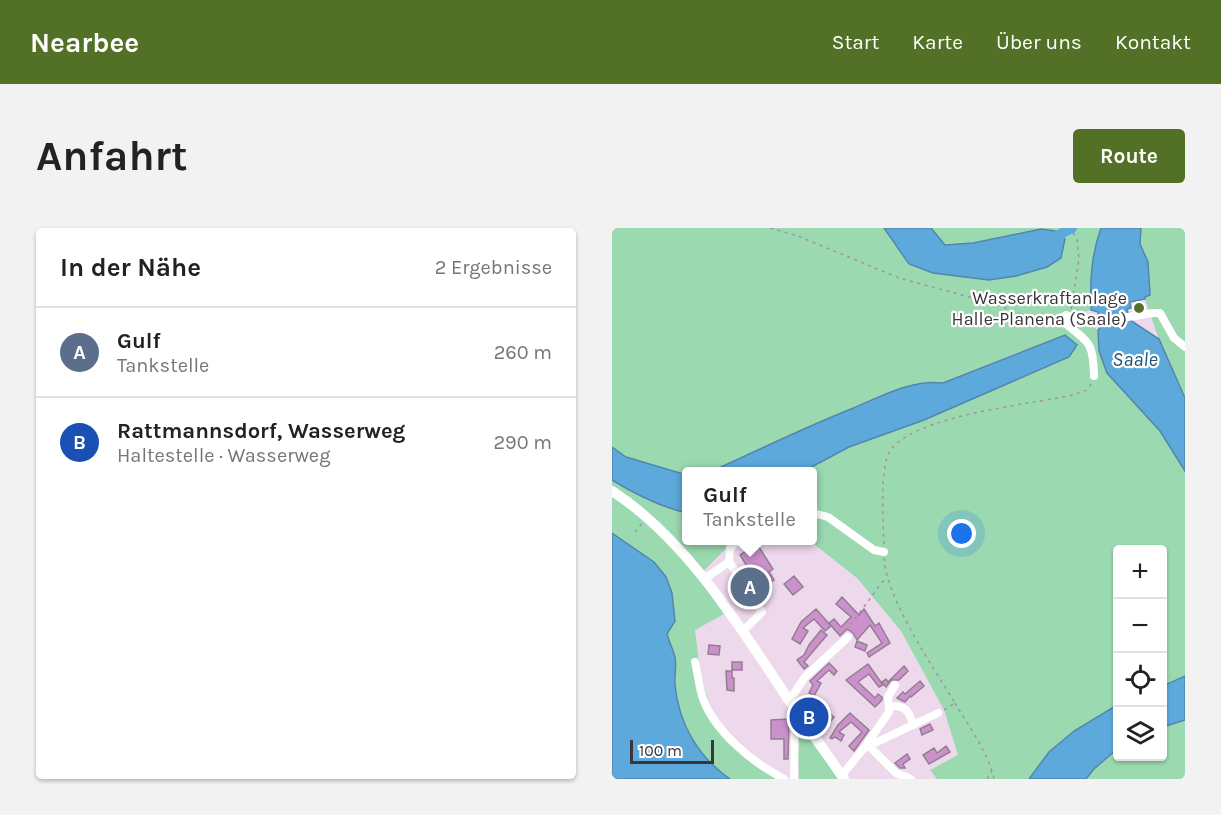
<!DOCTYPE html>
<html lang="de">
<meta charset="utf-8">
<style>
:root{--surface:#fff;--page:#f2f2f2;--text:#222;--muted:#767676;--line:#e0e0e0;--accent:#527126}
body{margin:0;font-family:Karla,sans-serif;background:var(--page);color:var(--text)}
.controls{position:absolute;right:18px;bottom:18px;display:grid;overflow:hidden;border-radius:6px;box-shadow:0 2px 4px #0004}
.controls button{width:54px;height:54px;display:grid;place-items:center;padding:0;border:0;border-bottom:2px solid var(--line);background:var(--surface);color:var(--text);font:30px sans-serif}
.scale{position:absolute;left:18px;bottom:15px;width:84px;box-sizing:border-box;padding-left:6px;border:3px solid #3c343b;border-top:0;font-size:16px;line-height:21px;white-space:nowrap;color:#3c343b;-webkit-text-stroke:4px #fff;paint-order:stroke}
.you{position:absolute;left:350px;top:306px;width:21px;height:21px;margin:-15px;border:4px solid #fff;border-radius:50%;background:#1a73e8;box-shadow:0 0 0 9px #1a73e833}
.badge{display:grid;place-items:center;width:39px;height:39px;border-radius:50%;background:var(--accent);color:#fff;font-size:20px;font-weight:700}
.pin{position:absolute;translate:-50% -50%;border:3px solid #fff;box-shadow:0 2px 6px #0006}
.popup{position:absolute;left:70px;top:239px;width:135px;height:78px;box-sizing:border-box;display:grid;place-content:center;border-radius:6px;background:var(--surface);filter:drop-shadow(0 2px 4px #0005);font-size:20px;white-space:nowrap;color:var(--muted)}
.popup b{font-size:22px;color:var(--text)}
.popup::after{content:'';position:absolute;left:50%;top:100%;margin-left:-12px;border:12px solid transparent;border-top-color:var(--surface)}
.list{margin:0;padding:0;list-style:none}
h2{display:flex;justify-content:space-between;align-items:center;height:78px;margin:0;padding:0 24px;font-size:26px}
h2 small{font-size:20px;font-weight:400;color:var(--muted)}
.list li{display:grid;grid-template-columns:39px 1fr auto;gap:18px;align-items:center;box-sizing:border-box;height:90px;padding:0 24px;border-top:2px solid var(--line)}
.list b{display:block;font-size:22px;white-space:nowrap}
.list p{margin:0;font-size:20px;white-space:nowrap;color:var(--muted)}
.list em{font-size:20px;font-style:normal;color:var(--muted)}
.icon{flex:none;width:33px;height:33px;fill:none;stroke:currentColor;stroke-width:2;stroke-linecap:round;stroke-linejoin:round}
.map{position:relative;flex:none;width:573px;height:551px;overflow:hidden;border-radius:6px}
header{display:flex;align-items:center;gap:36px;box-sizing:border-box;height:84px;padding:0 30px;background:var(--accent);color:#fff}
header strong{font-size:28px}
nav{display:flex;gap:33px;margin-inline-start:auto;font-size:21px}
.intro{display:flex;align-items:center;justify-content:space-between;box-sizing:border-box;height:144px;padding:0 36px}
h1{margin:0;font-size:42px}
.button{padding:15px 27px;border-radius:6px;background:var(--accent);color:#fff;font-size:21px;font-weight:700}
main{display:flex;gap:36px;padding:0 36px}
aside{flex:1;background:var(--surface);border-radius:6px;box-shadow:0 2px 4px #0004}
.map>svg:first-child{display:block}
</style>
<header>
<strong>Nearbee</strong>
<nav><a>Start</a><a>Karte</a><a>Über uns</a><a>Kontakt</a></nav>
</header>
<div class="intro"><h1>Anfahrt</h1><a class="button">Route</a></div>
<main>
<aside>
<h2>In der Nähe<small>2 Ergebnisse</small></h2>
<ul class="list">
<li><span class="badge" style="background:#5c6f8a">A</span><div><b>Gulf</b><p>Tankstelle</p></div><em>260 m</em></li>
<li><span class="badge" style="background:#1a4fb4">B</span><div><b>Rattmannsdorf, Wasserweg</b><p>Haltestelle · Wasserweg</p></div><em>290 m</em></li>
</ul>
</aside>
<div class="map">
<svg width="573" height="551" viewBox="0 0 573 551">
<rect width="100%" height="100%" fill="#eed9ec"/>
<path fill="#9bdab1" d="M0 0H272L297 36 333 21 319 0H489C479 28 478 54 479 82L468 85 470 97 482 98 486 103 487 123 495 145 548 203 573 243V448L551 458 550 322H506L505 477 462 503 437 524 417 551H325L318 542 346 527 332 482 289 403 245 350 198 313 201 312V244L192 243 237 219 312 192 436 137 425 119 400 127 331 155C299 151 268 169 239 181 194 199 150 220 105 241L92 243 75 244 74 247 14 229 0 219Z
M529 0H573V169L546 109 533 71 527 11Z
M0 252C23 266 48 279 75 285V312L125 313 116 318 86 349 112 386 83 402C87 435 91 478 115 504 131 521 150 535 167 551H118L102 540 82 516 69 485 63 457V429L55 406 63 393 42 334 0 305Z
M187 492 228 551H187L185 505Z
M573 492V551H474L482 541 505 521 506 528H550L551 499Z"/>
<path fill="#5da9dc" stroke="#5386ac" stroke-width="1.5" d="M272 0H319L333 17 361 15 429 1 443 3 453 11 449 30 435 39 404 48 377 52 321 45 297 36Z
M489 0H529L528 16 536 34 538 67 533 69V71L518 74 519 80 515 81 518 92 547 111 573 170V243L548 203 495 145 487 123 486 102 489 98 486 84 479 82C478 53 479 28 489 0Z
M453 107 465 117 457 129 312 192 237 219 192 243H92L105 241C150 220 194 199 239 181 268 169 299 151 331 155Z
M0 219 14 229 75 247V285C48 279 23 266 0 252Z
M0 305 42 334 54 349 60 365 63 393 55 406C57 414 61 421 63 429 65 438 62 448 63 457 67 496 86 529 118 551H0Z
M573 448V492L551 499V458Z
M505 477V521L482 541 474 551H417L437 524 462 503Z"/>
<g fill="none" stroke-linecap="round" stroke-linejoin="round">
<path stroke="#5da9dc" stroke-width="10" d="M435 13 460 0"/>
</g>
<path fill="#cc91cd" stroke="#917f91" stroke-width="1.5" d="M145 316 161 341 157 344 162 352 144 364 138 361 133 365 130 361 136 358V351L141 348 128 327Z
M182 348 191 359 181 367 172 356Z
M230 369 247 387 252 381 263 398 267 395 278 415 257 429 255 425 270 415 258 397 245 412 241 405 235 401 228 408 217 395 222 391 229 399 239 389 224 376Z
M204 381 219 398 213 403 202 391 191 400 196 403 188 416 180 411 189 394Z
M209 402 215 407 192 434 196 438 192 441 185 432 192 427 197 417Z
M245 413 255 417 253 423 243 419Z
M97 417 108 418 107 427 96 426Z
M120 434H130V442H120Z
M217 435 225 443 222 447 217 442 205 453 209 455 202 468 197 465 201 457 198 453Z
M256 436 271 457 267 459 257 446 246 454 263 470 266 466 270 469V472L263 479 234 452Z
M292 438 296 443 287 452H279L274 459 270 454 274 451 276 454Z
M114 443H120V450H122V463L115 462Z
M308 453 312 458 299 469 298 468 293 474 285 470 291 464 293 466Z
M216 485 222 489 215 498 211 492Z
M238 485 257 502 242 523 237 518 250 504 239 494 227 504 232 507 229 513 223 509 220 511 218 510 226 497Z
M177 491 176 531H172V511H159V492Z
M318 496 321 502 310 507 308 501Z
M334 518 338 524 317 536 311 527 322 520 325 525Z
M295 526 298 531 291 536 293 540H288L283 535Z"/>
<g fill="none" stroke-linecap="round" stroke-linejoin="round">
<path stroke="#a292a0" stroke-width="1.5" stroke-dasharray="3 4.5" stroke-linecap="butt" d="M158 0 186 8 287 50 383 76 416 89H444
M459 81 467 31 465 12 461 4
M23 304 30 295
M272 316C271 296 268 241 277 225 296 188 420 176 461 167L475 162 480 155
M272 330C274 370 321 439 343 475L332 482
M234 403 274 349
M343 475C357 499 376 524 382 551
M375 551 380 543"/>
<path stroke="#fff" stroke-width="8" d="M482 148C481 110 476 116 451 93V89L454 87 467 93 478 95 541 85H548L562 110 573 119
M201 285 216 289 262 322 272 324
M117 334 118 320 128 312
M117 334 131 355
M92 351 117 334
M130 402 135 399 150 384 139 367
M83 434C86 446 87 459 91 471 104 505 140 534 172 551
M177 473 193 449 236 409
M277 478C293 477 297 482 301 497
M255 516 263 515 326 485
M255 516 284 545 299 551
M230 547 252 520 277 484 276 469 283 457
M182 551 183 494 187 487"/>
<path stroke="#fff" stroke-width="10" d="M0 263C73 310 127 397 174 468 193 496 213 523 232 551"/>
</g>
<circle fill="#527126" stroke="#fff" stroke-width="2" cx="527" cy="80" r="6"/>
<g text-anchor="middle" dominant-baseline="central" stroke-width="4.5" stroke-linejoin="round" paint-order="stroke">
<g font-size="18" fill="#3c343b" stroke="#fff" text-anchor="end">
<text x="515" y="70">Wasserkraftanlage<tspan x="515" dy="21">Halle-Planena (Saale)</tspan></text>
</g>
<g font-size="20" font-style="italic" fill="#1d5679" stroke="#fff">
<text x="523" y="131">Saale</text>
</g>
</g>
</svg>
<div class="controls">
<button>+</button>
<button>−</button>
<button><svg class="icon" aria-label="locate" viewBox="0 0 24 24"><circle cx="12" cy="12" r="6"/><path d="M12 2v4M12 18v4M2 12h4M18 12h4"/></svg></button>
<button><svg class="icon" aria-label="layers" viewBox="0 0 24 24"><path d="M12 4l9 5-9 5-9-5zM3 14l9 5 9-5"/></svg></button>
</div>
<div class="scale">100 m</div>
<div class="you"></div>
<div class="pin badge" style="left:138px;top:359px;background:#5c6f8a">A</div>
<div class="popup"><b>Gulf</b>Tankstelle</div>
<div class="pin badge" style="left:197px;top:489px;background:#1a4fb4">B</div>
</div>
</main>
